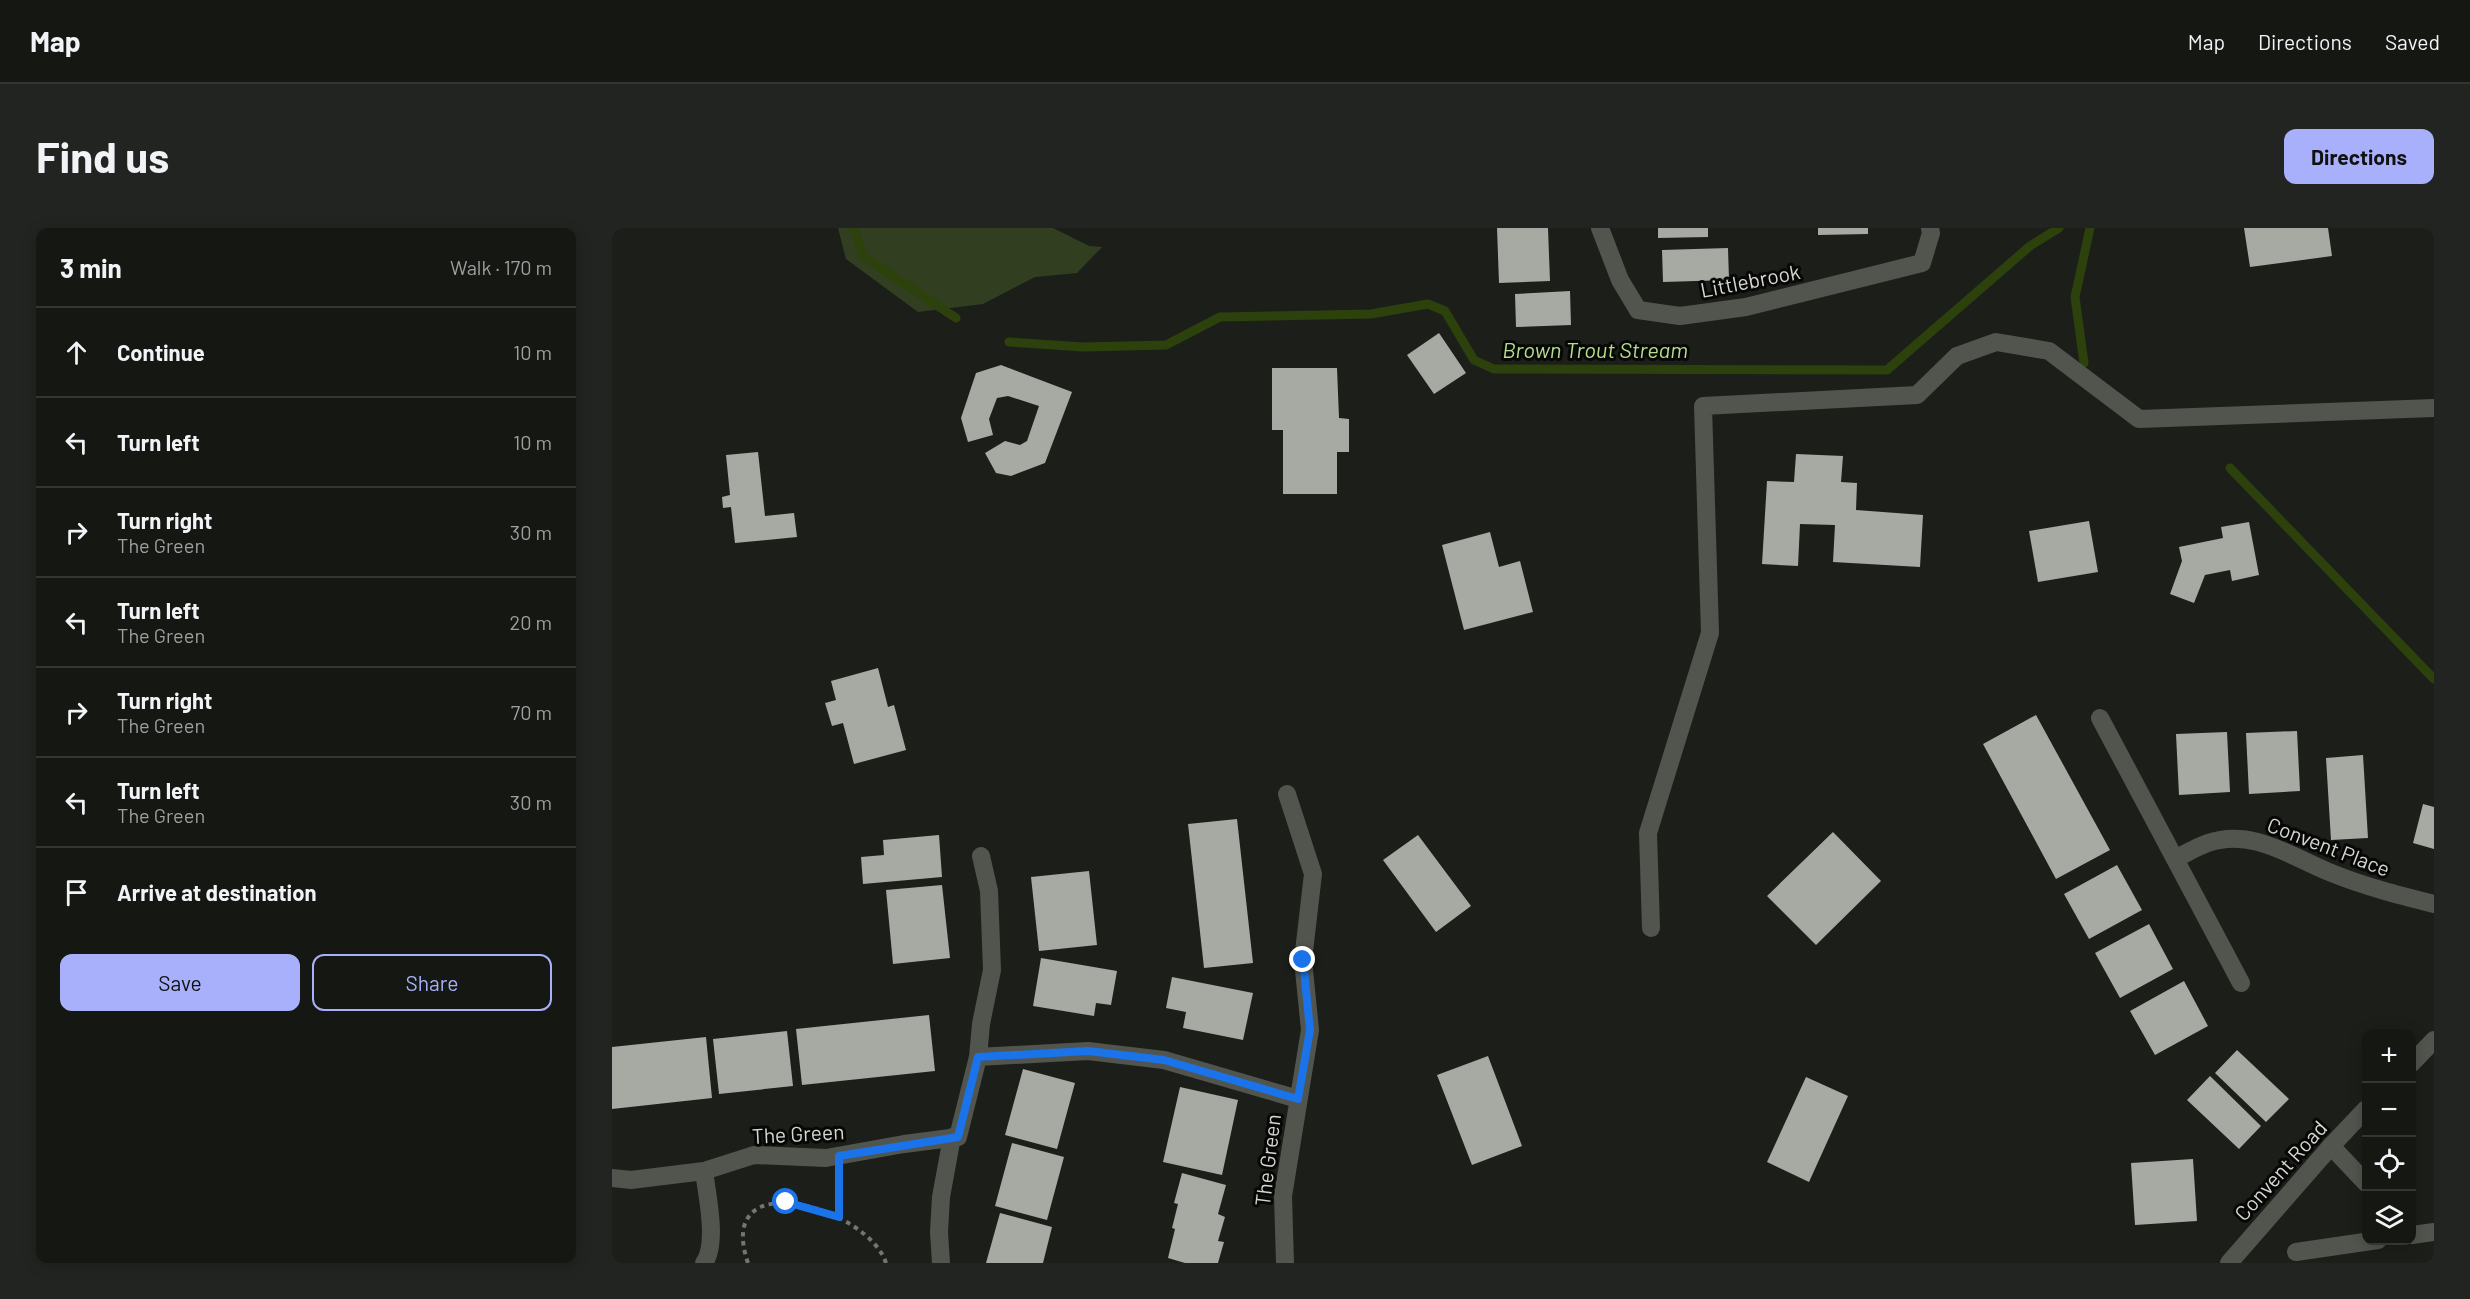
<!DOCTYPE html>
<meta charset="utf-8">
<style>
:root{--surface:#151713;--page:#222421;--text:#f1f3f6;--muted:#9d9fa0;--line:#343633;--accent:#a8b0fc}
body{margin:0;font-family:Barlow,sans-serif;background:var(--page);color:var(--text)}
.controls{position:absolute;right:18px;bottom:18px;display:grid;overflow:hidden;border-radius:12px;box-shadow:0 3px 15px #0003}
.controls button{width:54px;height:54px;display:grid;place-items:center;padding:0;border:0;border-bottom:2px solid var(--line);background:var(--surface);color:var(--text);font:30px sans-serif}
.stop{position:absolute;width:18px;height:18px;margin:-14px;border:4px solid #1a73e8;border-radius:50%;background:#fff}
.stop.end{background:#1a73e8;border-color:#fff;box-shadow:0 2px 6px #0008}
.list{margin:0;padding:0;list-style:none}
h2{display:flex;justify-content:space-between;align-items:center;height:78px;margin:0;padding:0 24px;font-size:26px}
h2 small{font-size:20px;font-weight:400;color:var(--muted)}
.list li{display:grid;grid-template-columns:39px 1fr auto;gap:18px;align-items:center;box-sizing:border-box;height:90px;padding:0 24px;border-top:2px solid var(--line)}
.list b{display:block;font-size:22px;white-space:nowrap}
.list p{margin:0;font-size:20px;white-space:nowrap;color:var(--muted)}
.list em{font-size:20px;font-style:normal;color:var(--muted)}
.actions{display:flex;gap:12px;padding:18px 24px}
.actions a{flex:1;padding:14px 0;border:2px solid var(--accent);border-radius:12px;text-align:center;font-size:21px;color:var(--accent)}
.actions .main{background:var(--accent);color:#111}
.icon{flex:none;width:33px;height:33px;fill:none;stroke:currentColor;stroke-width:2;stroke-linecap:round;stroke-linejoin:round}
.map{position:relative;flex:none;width:1822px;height:1035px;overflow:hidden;border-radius:12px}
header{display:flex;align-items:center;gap:36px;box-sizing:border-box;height:84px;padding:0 30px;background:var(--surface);border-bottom:2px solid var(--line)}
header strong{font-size:28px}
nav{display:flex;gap:33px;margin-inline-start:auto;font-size:21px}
.intro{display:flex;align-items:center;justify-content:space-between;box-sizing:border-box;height:144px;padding:0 36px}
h1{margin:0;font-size:42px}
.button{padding:15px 27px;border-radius:12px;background:var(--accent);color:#111;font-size:21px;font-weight:700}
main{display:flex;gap:36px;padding:0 36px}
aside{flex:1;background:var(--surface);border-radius:12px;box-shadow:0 3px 15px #0003}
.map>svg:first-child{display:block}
</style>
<header>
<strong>Map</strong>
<nav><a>Map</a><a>Directions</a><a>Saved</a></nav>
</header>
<div class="intro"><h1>Find us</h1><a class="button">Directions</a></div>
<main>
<aside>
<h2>3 min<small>Walk · 170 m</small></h2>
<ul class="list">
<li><svg class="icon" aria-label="ahead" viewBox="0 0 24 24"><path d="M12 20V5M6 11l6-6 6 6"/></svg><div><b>Continue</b></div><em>10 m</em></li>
<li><svg class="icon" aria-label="left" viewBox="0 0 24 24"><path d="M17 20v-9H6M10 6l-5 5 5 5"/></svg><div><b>Turn left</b></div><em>10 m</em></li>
<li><svg class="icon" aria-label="right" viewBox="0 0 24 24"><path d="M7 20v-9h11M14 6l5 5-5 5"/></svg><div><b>Turn right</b><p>The Green</p></div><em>30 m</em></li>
<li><svg class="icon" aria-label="left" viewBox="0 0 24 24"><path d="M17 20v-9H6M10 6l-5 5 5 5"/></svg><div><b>Turn left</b><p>The Green</p></div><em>20 m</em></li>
<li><svg class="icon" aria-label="right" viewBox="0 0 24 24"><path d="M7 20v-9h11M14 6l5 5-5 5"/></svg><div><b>Turn right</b><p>The Green</p></div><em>70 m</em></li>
<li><svg class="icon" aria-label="left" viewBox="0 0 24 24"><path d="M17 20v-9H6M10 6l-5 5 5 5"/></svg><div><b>Turn left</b><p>The Green</p></div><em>30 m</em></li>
<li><svg class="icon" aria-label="arrive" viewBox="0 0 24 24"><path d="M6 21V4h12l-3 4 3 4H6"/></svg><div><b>Arrive at destination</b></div></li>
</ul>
<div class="actions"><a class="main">Save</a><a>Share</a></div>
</aside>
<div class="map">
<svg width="1822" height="1035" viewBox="0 0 1822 1035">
<rect width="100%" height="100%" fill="#1c1f19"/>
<path fill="#313f20" d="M226 0H441L477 18 490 19 465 45 423 49 371 76 306 84 234 31Z"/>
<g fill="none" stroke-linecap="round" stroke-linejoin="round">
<path stroke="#2c410c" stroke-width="9" d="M242 0 252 29 344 90
M397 114 471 119 554 117 608 89 759 86 816 76 833 83 862 132 882 141 1275 142 1418 18 1447 0
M1472 135 1463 69 1478 0
M1618 240 1822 451"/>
</g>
<path fill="#a6aaa3" d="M885 0H936L938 53 887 55Z
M1046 0H1096V9L1046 10Z
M1206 0H1256V6L1206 7Z
M1632 0H1716L1720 28 1638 39Z
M1116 20 1117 52 1051 54 1050 22Z
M958 63 959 97 904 99 903 66Z
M827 105 854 145 822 166 795 127Z
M389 137 460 164 433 235 399 248 384 245 373 225 393 213 408 217 415 213 427 178 396 168 385 170 377 191 381 207 356 214 349 190 364 145Z
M660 140H725L727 190 737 191V224H725V266H671V202H660Z
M146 224 153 288 182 285 185 309 123 315 119 279 111 280 110 269 118 267 114 227Z
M1184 226 1231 228 1229 254 1245 255 1244 282 1311 287 1308 339 1221 334 1223 297 1188 296 1186 338 1150 336 1155 253 1182 254Z
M1477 293 1486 344 1426 354 1417 303Z
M1637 294 1647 347 1620 353 1618 342 1593 347 1582 375 1558 366 1570 333 1567 319 1611 310 1609 299Z
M878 304 887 339 908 333 921 384 852 402 830 317Z
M266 440 276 479 282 477 294 522 242 536 231 495 220 498 213 475 224 472 219 453Z
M1424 487 1498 622 1444 651 1371 516Z
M1685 503 1688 563 1637 566 1634 505Z
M1615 504 1618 564 1567 567 1564 506Z
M1751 527 1756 610 1719 612 1714 530Z
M1811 576 1822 579V621L1801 615Z
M625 591 641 735 592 740 576 596Z
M1221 604 1269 653 1204 717 1155 668Z
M327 607 330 649 251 656 249 629 272 627 271 612Z
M806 607 859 678 824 704 771 632Z
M1505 637 1530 682 1477 711 1452 666Z
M477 643 485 717 427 723 419 649Z
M330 657 338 730 281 736 274 662Z
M1537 696 1561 741 1508 770 1483 725Z
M429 730 505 743 499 777 484 775 482 788 421 778Z
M560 749 641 765 631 812 571 800 574 784 554 780Z
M1572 753 1596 798 1543 827 1518 783Z
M317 787 323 843 190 857 184 801Z
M175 803 181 858 107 866 101 811Z
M94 809 100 870 0 881V819Z
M1625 822 1677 871 1654 894 1603 845Z
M876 828 910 918 860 937 825 847Z
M411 841 463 855 445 921 393 907Z
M1598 848 1649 898 1627 921 1575 872Z
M1194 849 1236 868 1197 954 1155 934Z
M568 859 626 872 610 947 551 934Z
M400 915 452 929 435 992 383 978Z
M1581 931 1585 993 1523 997 1519 935Z
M570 945 614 957 606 986 613 989 606 1013 612 1014 606 1035H573L556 1030 563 1001 560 1000 566 976 562 975Z
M388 985 440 999 431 1035H374Z"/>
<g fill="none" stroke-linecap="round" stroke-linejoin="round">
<path stroke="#737671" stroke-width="4" stroke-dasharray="4.5 4.5" stroke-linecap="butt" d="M227 952V989
M136 1035C101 934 256 979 274 1035"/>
<path stroke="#52554e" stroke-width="18" d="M988 0 1008 52 1026 82 1068 88 1134 79 1310 35 1319 5 1318 0
M1488 490 1629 755
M1563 631C1573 626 1584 619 1596 615 1640 600 1678 628 1717 644 1751 658 1786 667 1822 676
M1039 700 1036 605 1098 405 1091 178 1305 167 1345 128 1384 114 1437 123 1527 191 1822 180
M366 829 369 796 380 742 377 663 369 628
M1719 918 1754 955
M0 950 19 952 92 943 142 927 214 930 292 916 346 909 366 829 476 823 552 832 686 871
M1800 1007 1822 1004
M1684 1024 1766 1012
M92 1035C106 1016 95 967 92 943
M329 1035 327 1004 329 969 340 909
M673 1035 671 968 698 802 691 732 701 646 675 566"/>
<path stroke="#52554e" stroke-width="18" d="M1800 835 1822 812
M1617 1035 1719 918 1754 881"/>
</g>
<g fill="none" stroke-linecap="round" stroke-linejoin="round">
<path stroke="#1a73e8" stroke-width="8" d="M174 974 227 989V928L346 909 366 829 476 823 552 832 686 871 698 802 691 732"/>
</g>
<g text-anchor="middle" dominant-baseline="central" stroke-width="6" stroke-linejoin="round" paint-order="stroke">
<g font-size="21" fill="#d5d7d3" stroke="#070806">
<text transform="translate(1138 52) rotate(-11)">Littlebrook</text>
<text transform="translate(1717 618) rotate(21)">Convent Place</text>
<text transform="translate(186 905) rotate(-3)">The Green</text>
<text transform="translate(655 932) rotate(-83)">The Green</text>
<text transform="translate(1668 942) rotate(-48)">Convent Road</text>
</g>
<g font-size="22" font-style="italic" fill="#b8dc8d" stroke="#070806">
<text x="983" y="121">Brown Trout Stream</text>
</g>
</g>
</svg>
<div class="controls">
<button>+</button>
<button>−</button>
<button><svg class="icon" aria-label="locate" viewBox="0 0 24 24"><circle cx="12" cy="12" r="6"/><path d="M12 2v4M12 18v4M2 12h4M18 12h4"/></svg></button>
<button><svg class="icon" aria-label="layers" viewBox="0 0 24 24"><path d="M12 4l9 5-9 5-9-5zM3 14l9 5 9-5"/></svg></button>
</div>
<div class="stop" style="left:174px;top:974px"></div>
<div class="stop end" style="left:691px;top:732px"></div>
</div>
</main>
